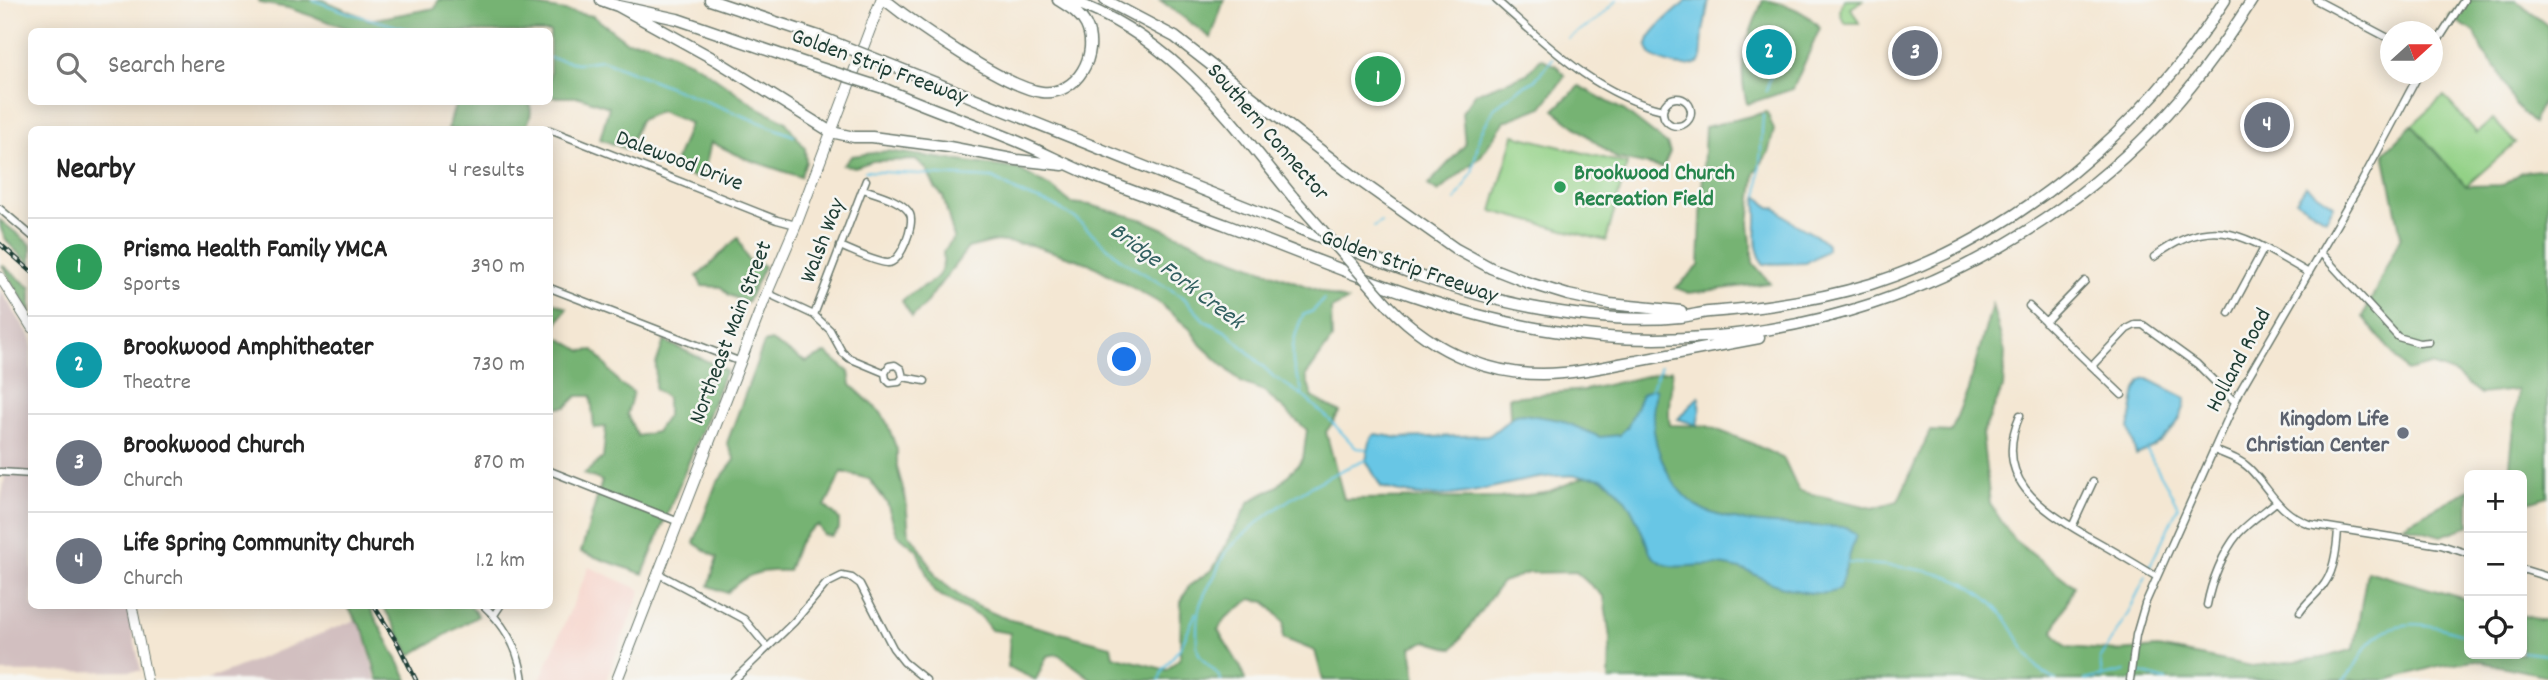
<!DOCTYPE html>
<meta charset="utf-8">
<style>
:root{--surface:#fff;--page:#f2f2f2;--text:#222;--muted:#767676;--line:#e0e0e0;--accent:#b45309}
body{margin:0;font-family:Dekko,sans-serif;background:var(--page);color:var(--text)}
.controls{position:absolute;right:21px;bottom:21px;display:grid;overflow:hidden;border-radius:10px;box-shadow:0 4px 18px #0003}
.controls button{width:63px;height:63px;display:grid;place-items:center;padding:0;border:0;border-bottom:2px solid var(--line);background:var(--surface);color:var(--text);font:35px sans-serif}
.compass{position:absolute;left:2380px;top:21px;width:63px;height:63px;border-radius:50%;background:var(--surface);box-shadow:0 4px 18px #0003;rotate:69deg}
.you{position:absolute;left:1125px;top:360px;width:24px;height:24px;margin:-18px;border:5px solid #fff;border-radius:50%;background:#1a73e8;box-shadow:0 0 0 10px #1a73e833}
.badge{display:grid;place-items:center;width:46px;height:46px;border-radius:50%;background:var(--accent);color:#fff;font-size:23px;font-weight:700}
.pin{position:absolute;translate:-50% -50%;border:4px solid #fff;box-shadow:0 2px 7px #0006}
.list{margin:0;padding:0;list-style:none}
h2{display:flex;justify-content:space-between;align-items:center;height:91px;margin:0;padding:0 28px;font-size:30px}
h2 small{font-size:23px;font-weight:400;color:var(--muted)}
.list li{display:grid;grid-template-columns:46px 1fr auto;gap:21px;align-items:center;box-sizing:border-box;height:98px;padding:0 28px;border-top:2px solid var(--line)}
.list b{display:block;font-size:26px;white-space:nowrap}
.list p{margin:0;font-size:23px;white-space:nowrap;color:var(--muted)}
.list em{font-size:23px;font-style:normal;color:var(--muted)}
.icon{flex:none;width:38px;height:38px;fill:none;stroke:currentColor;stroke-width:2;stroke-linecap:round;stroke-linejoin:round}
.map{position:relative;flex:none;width:2548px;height:680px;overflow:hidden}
.search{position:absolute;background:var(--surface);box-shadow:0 4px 18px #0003;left:28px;top:28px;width:525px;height:77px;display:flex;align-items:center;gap:18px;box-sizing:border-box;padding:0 24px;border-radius:10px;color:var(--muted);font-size:26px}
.panel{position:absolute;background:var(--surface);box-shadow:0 4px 18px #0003;left:28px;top:126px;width:525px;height:483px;border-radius:10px}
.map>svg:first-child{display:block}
</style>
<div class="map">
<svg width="2548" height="680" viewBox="0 0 2548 680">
<rect width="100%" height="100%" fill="#f6f6f2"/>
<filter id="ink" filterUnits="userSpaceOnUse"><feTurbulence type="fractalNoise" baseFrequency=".0143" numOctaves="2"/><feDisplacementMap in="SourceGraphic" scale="14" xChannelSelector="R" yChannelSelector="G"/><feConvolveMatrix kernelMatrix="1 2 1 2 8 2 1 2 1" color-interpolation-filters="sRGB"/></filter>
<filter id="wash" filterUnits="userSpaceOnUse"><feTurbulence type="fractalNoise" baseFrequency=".00686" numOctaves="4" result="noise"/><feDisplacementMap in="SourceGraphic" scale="28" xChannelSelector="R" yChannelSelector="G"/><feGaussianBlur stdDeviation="1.57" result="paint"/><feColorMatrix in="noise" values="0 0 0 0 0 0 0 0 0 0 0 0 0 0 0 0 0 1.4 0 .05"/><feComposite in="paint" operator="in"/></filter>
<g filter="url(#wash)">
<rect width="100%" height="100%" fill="#f4e7d3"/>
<path fill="#f7d1c8" d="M589 567 641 590 606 680H540Z"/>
<path fill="#d2bfc0" d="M0 289 31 338 32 606H127L141 671 0 672V506L5 477 0 476Z
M360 618 376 680H206Z"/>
<path fill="#93d186" stroke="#59875d" stroke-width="2" d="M1845 0H1863L1851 8 1859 23H1845C1839 14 1838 8 1845 0Z
M2444 96 2477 133 2493 119 2515 143 2466 186 2412 125Z
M1514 135 1627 164 1606 241 1492 211Z"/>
<path fill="#76b373" stroke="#4a7854" stroke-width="2" d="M259 0H323L370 20 435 8 438 0H503L593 16 626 41 646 42 697 65 759 108 785 121 805 148 806 162 800 177 744 158 711 142 702 180 672 170 690 123 660 111 640 120 628 150 600 139 609 107 580 97H550V32L356 31 288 8 260 3Z
M1160 0H1224L1211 38Z
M1763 0C1786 3 1806 11 1820 28L1793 89 1747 104C1736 61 1747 39 1763 0Z
M2466 0H2515L2548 26V96L2546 95 2533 123 2515 105 2498 70 2482 51 2475 32 2449 17Z
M1541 58 1557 66 1565 76 1542 107 1505 121 1480 157 1438 192 1428 185 1465 145 1462 112 1476 93 1527 74Z
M1579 86 1625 111 1667 144 1670 152 1663 168 1616 158 1554 110Z
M456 102H528C534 110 529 121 525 129H448Z
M1767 112 1774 130 1768 153 1755 173 1749 223 1753 263 1770 283 1689 293 1676 288 1699 266 1705 127Z
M2412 125 2466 186 2503 185 2522 172 2548 169V496L2522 504V475H2506L2509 474 2518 390 2480 394 2455 374 2431 365 2407 371 2363 317 2401 236 2384 153Z
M887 151 1018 169 1054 189 1071 203 1090 205 1144 220 1223 255 1347 301 1331 309 1332 339 1306 376 1312 397 1340 412 1326 432 1344 499 1500 498 1545 493 1592 474 1511 432 1509 397 1585 390 1672 370C1673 388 1666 408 1670 425L1707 426 1749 442 1784 459 1799 491 1873 508 1898 501 1930 431 1951 432 1968 390 1992 305 2005 352 2003 388 1982 434 1990 504 2014 540 2074 586 2053 632 2067 647 2117 651 2158 648 2252 666 2322 658 2354 649 2367 571 2469 600V654H2522V615L2539 620H2548V676L2472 660 2438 666 2387 680H1609L1610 638 1604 597 1576 572 1528 573 1502 582 1453 649 1426 641 1411 647 1416 680H1323L1315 651 1283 638 1284 622 1266 602 1251 599 1227 617 1218 630 1241 668 1245 680H1093L1058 654 1047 656 1036 680 1008 667 1010 633 991 630 982 618 934 592 917 550 897 534 887 503 869 479 842 472 825 506 839 519V529L832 536 824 535 818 525C799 534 794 553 788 571 760 570 746 573 727 593L709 586 717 558 694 543 716 484 735 460 727 443 764 343 771 341 806 362 826 353 849 372 851 385 881 413 887 423 897 450V467L906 500 909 534 919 546 937 578 967 602 1007 619 1111 646 1113 656 1167 670 1180 658 1181 602 1189 586 1213 569 1250 501 1278 486 1303 459 1307 430 1264 391 1242 383 1201 345 1190 329 1158 302 1088 263 1031 245 996 241 968 248 922 308 912 317 902 301C920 282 947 286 943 252L954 238 943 196 936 189 927 170 917 160 873 161 855 167 843 165 852 156Z
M0 220 31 245V264C17 252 0 240 0 220Z
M738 238 748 260 764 266 747 303 729 295 721 287 702 286 697 276C713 265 722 250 738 238Z
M2 265 31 288V314Z
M550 301 567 308 551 333 582 351 594 350 620 384 633 392 627 414 637 436 656 432 667 416V398L655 389 656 364 664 341 726 370 643 574 581 552 602 481 584 474 603 458 606 427 594 428 591 396H577L566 407 550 408Z
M2469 490V526L2441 536 2403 525Z
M347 606H369L408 680H378L365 633Z
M383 606H470L478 616 411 655Z"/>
<path fill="#67c6e5" stroke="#43828c" stroke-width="2" d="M1688 0H1709L1703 32 1701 61C1687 71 1665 64 1652 56 1648 51 1646 47 1648 41 1651 30 1679 7 1688 0Z
M2306 186 2334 205 2326 219 2296 201Z
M1758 196 1769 207 1776 208 1792 222 1822 239 1827 244V250L1806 263 1763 264C1752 239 1758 237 1757 213 1757 205 1755 203 1758 196Z
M2146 378 2186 398C2182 426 2162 445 2136 455L2129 428 2136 390 2141 380Z
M1651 389H1656C1655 398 1653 408 1653 416 1653 452 1673 496 1706 511 1746 527 1803 525 1846 527L1856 535 1839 589C1824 599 1794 590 1777 585 1765 581 1755 573 1743 570 1733 567 1721 565 1711 565 1690 564 1667 574 1651 554 1648 550 1647 543 1645 539 1635 516 1626 491 1603 479 1597 476 1588 477 1582 476 1541 473 1505 486 1466 493 1437 498 1409 496 1381 487L1366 460 1371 437 1376 434 1400 438 1490 435 1515 415 1523 414 1560 420 1600 437 1619 435 1628 426 1642 394Z
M1699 396 1700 411 1697 425 1678 419Z"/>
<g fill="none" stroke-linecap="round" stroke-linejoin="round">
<path stroke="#67c6e5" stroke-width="2" d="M313 0 352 14 418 32
M1568 38 1598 19 1617 0
M550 58 577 63 602 60 794 136
M1766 91 1774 65
M865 171 992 178 1024 195 1053 205 1075 218 1123 261 1183 297 1205 321 1227 332 1274 377 1302 395 1330 420 1356 448 1367 449
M1758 196 1763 115
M1455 201 1472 173 1480 134 1495 107 1519 89 1534 81 1553 58
M1374 227 1381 222
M1651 389 1661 366
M1302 394C1302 384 1298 380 1295 372 1289 353 1295 332 1303 315L1313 311 1324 299
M2147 451C2157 470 2169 487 2178 507L2150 566
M1848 563C1906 567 1967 567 2005 618 2020 638 2031 671 2056 680
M2522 652 2548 655
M2137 672 2166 680
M2102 678 2100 659 2127 615 2146 576
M1159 680 1163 669 1180 648 1196 613
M1221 680C1214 665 1201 663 1198 651 1196 645 1197 636 1197 630 1197 604 1203 597 1215 575 1219 567 1221 557 1227 551 1263 513 1318 478 1366 460
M2085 680 2125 671
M2344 680C2354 671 2359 658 2366 648 2393 612 2433 625 2469 636"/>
</g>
</g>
<g filter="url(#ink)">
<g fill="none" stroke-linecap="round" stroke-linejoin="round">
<defs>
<path id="street" d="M1496 0C1546 44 1596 95 1663 110
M2316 0 2390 39
M2432 50 2464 0
M1663 112a14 14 0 1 1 28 0a14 14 0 1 1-28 0Z
M535 130H548
M550 130 777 220 796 225
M0 209 32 236
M840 246C853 251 874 262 887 263 901 264 915 224 910 214 903 200 877 194 863 189
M2320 252 2398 337 2419 343 2429 342
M2154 257C2217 209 2249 240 2309 273
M550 288 741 362
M767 293 814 315 830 330 842 352 849 358 885 373 886 379 890 383 899 382 903 377 901 369 895 365 889 366 885 373
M2029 306 2122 395
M2229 313 2264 248
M814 315 866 180
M2045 322 2085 281
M2092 366 2127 329 2135 325H2143L2197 364 2235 402
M903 377 925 381
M2020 415C1992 479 2040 508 2087 536 2111 549 2134 563 2157 577
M2214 450C2226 455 2240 459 2249 468 2271 490 2277 512 2309 524L2441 545 2469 554
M550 471 679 522
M0 472 32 474
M2072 527 2093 482
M2522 569 2548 577
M659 574 744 619 767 647
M2207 605C2211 582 2223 552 2238 534 2249 522 2264 512 2276 502
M484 606C506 626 519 650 523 680
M2300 612C2307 601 2318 594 2325 583 2335 569 2337 546 2338 529
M494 615 500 606
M734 680 794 622 826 584 842 576 852 578 860 584 893 648 904 662 926 680
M2130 680 2136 635 2145 604 2240 391 2362 181 2419 74"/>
<path id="secondary" d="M0 277 32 328
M132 606 147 680"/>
<path id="primary" d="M617 680 767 293 796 225 881 0"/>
<path id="highway" d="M601 0 618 6 677 19 811 65
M710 0 818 36
M885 0C915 24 1006 88 1042 92 1077 96 1100 54 1086 25 1080 13 1069 7 1058 0
M1069 0C1172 36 1227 116 1293 197
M1105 0 1175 37 1360 181 1456 249 1491 268 1529 283 1568 295 1610 304 1681 311
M618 6 714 59 831 132 854 137H872L949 147 1017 160 1063 165
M896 67C1016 116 1136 163 1256 211 1346 247 1436 289 1531 307 1578 316 1632 322 1680 317 1690 316 1699 313 1709 312 1764 308 1818 300 1871 284 2017 237 2144 128 2225 0
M883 88C927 108 974 123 1019 142 1043 152 1065 164 1089 174 1134 193 1181 208 1226 225 1329 264 1432 310 1541 329 1763 368 1997 290 2154 128 2192 89 2223 46 2252 0
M1389 306C1434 353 1496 380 1563 373 1588 371 1612 365 1637 361 1678 353 1718 346 1759 338"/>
</defs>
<use href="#street" stroke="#6a786c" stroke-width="9"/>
<use href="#secondary" stroke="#6a786c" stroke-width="11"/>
<use href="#primary" stroke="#6a786c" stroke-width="12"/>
<use href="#highway" stroke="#6a786c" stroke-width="13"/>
<use href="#street" stroke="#fff" stroke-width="6"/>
<use href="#secondary" stroke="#fff" stroke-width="9"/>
<use href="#primary" stroke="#fff" stroke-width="10"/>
<use href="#highway" stroke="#fff" stroke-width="10"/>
<defs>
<path id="rail" d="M0 244 32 272
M374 606 398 644 416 680"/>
</defs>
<use href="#rail" stroke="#1f3d34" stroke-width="4.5"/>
<use href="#rail" stroke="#f6f6f2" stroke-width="2" stroke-dasharray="5" stroke-linecap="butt"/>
<defs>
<path id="highway-bridge" d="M818 36 896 67
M811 65 883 88
M1293 197 1389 306"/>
</defs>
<use href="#highway-bridge" stroke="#6a786c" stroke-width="13" stroke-linecap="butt"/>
<use href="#highway-bridge" stroke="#fff" stroke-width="10"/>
</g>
</g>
<circle fill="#2e9e5b" stroke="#f6f6f2" stroke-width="2.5" cx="1560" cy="187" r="7"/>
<circle fill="#6b7280" stroke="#f6f6f2" stroke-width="2.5" cx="2403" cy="433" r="7"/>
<g text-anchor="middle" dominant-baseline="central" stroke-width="5" stroke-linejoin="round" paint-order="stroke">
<g font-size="23" fill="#1f3d34" stroke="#f6f6f2">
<text transform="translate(879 68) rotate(20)">Golden Strip Freeway</text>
<text transform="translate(1267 133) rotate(49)">Southern Connector</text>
<text transform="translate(679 162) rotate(21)">Dalewood Drive</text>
<text transform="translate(824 241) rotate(-69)">Walsh Way</text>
<text transform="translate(1409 268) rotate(19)">Golden Strip Freeway</text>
<text transform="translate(732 333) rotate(-69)">Northeast Main Street</text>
<text transform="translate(2240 361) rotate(-62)">Holland Road</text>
</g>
<g font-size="23" font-weight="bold" fill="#27864d" stroke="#f6f6f2" text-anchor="start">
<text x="1574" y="174">Brookwood Church<tspan x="1574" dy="26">Recreation Field</tspan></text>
</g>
<g font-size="23" font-weight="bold" fill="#5b616d" stroke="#f6f6f2" text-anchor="end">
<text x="2389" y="420">Kingdom Life<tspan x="2389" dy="26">Christian Center</tspan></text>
</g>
<g font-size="24" font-style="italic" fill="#315f60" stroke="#f6f6f2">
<text transform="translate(1176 277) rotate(37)">Bridge Fork Creek</text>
</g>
</g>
</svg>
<div class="controls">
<button>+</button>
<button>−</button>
<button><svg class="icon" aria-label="locate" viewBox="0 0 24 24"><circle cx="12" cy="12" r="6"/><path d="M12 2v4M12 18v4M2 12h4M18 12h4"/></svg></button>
</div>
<svg class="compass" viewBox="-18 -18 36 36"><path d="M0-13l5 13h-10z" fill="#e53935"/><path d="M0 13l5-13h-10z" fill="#767676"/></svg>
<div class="you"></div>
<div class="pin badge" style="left:1378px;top:79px;background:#2e9e5b">1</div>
<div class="pin badge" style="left:1769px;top:52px;background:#0f9aa8">2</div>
<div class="pin badge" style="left:1915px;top:53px;background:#6b7280">3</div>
<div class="pin badge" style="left:2267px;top:125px;background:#6b7280">4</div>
<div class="search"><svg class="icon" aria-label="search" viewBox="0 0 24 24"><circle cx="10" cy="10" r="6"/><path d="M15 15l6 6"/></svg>Search here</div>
<section class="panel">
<h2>Nearby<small>4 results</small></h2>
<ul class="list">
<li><span class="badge" style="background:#2e9e5b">1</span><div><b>Prisma Health Family YMCA</b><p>Sports</p></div><em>390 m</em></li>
<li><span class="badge" style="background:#0f9aa8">2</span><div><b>Brookwood Amphitheater</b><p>Theatre</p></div><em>730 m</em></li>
<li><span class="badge" style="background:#6b7280">3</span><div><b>Brookwood Church</b><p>Church</p></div><em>870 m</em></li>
<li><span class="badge" style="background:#6b7280">4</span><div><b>Life Spring Community Church</b><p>Church</p></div><em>1.2 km</em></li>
</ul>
</section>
</div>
